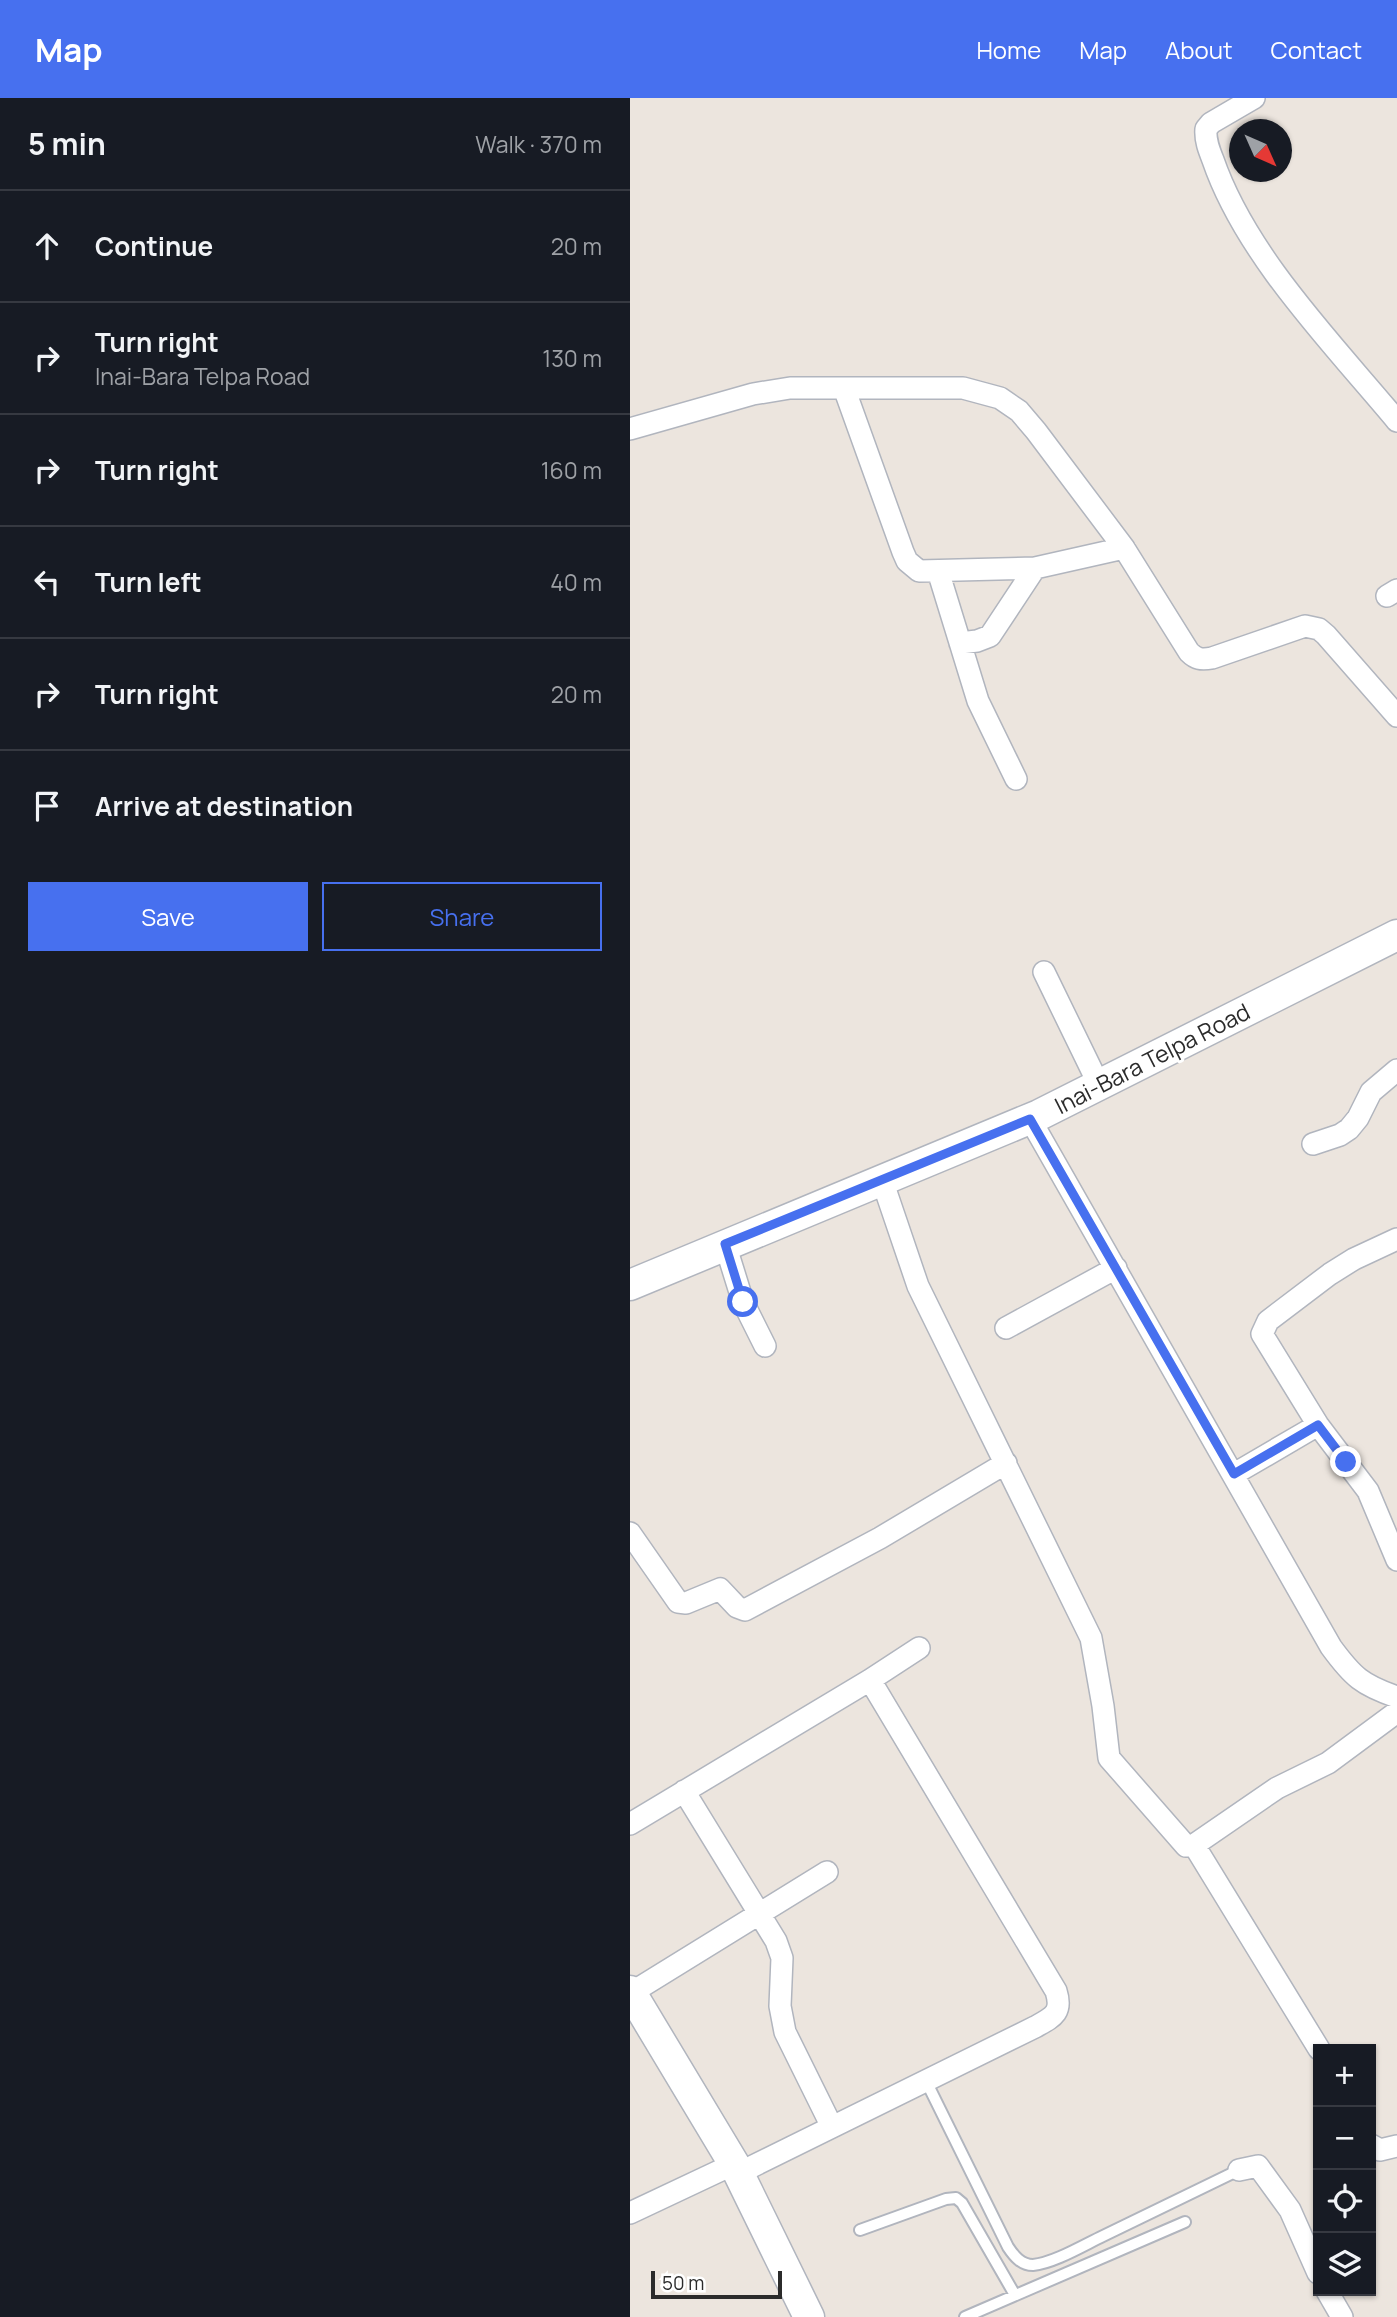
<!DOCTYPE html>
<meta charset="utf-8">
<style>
:root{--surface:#171b24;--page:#20242c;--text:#f1f3f6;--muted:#9ea1a6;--line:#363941;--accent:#4770ef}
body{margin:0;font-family:Manrope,sans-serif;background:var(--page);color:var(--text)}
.controls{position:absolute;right:21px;bottom:21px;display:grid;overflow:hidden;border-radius:0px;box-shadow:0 2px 5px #0004}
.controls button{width:63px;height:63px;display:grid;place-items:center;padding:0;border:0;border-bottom:2px solid var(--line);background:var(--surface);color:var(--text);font:35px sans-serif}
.compass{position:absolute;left:599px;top:21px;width:63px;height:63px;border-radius:50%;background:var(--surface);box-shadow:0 2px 5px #0004;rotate:135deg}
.scale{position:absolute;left:21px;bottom:18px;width:131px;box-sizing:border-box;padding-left:7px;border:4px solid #2b2b2b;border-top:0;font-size:19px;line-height:24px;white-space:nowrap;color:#2b2b2b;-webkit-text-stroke:5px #fff;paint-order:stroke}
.stop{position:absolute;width:21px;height:21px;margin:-16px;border:5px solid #4770ef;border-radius:50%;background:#fff}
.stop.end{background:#4770ef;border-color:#fff;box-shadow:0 2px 7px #0008}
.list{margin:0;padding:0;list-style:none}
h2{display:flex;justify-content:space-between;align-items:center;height:91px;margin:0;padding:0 28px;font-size:30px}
h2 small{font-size:23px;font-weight:400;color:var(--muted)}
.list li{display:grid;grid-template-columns:46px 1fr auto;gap:21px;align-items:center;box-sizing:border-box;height:112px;padding:0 28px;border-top:2px solid var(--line)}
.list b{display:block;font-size:26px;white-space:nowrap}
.list p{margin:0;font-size:23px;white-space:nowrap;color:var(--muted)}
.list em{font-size:23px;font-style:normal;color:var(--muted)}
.actions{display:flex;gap:14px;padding:21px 28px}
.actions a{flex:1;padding:16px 0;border:2px solid var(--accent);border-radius:0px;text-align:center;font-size:24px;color:var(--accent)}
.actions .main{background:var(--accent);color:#fff}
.icon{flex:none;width:38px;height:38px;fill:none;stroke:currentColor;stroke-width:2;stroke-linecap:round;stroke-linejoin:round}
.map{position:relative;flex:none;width:767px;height:2219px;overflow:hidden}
header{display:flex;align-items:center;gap:42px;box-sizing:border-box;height:98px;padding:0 35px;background:var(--accent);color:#fff}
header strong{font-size:33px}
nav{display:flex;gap:38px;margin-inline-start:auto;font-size:24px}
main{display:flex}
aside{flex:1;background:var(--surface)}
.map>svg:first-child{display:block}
</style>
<header>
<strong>Map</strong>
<nav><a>Home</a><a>Map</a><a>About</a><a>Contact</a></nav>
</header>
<main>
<aside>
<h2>5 min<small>Walk · 370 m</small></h2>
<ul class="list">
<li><svg class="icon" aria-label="ahead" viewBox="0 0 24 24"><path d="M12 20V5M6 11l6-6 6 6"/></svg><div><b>Continue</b></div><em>20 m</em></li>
<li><svg class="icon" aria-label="right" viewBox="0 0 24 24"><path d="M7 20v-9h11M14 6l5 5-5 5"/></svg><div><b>Turn right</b><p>Inai-Bara Telpa Road</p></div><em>130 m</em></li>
<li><svg class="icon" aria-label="right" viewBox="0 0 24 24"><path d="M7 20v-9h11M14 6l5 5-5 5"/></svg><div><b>Turn right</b></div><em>160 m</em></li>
<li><svg class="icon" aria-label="left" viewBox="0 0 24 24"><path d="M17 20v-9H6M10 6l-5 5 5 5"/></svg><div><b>Turn left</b></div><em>40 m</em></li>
<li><svg class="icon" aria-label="right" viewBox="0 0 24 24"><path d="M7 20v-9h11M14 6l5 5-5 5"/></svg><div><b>Turn right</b></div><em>20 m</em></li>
<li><svg class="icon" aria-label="arrive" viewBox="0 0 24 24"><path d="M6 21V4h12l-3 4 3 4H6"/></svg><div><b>Arrive at destination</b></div></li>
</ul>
<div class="actions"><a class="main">Save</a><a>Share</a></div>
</aside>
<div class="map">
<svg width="767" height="2219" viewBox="0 0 767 2219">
<rect width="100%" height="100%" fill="#ece5de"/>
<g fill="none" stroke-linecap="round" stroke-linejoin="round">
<defs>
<path id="lane" d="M296 1983 378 2149C384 2158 391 2167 403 2167 424 2165 454 2147 473 2138 518 2116 564 2094 609 2072
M230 2132 316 2101 326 2100 332 2105 385 2197
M335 2219 555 2124"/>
<path id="street" d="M624 0 581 25 576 31C575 42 579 52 583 62 616 158 703 246 767 323
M214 290 273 454 277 463 289 473 405 470 494 450
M0 331 123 296 160 290H333L370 300 389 313 406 333 494 450 559 554C566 561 571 562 582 560L675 528 689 531 696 537 767 618
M308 473 348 603 386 681
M757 498 767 492
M330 545 347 543 360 538 405 470
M414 874 469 987
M400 1021 701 1549C723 1579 732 1587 767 1599
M683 1046 710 1037 719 1031 728 1020 741 994 767 972
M252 1082 288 1188 461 1540 473 1608 479 1660 556 1748 564 1747 647 1690 698 1665 767 1614
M767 1141 724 1161 700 1176 638 1223 632 1236 688 1327 738 1393 767 1462
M95 1146 113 1204 135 1248
M376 1230 486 1170
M604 1376 688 1327
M0 1435 48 1504 56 1505 90 1491 107 1509 115 1512 250 1440 376 1365
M54 1693 146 1843 152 1860 150 1908 155 1934 202 2029
M0 1726 240 1582 289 1550
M564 1747 689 1951
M1 1895 197 1774
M741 2047 750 2052 767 2048
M609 2072 628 2068 660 2112 688 2175
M109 2075 405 1929C423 1919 433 1915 426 1893L240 1582
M0 2115 104 2066
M697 2193 712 2219"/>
<path id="secondary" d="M0 1187 409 1017 767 837
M0 1893 104 2066 179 2219"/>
</defs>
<use href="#lane" stroke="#b1b5be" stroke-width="14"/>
<use href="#street" stroke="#b1b5be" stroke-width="24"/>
<use href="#secondary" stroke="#b1b5be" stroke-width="33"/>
<use href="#lane" stroke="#fff" stroke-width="10"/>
<use href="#street" stroke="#fff" stroke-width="21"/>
<use href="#secondary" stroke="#fff" stroke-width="30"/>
</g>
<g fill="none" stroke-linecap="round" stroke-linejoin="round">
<path stroke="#4770ef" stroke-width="9" d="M113 1204 95 1146 400 1021 604 1376 688 1327 716 1364"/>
</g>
<g text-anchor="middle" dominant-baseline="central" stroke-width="6" stroke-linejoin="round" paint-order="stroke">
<g font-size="23" fill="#2b2b2b" stroke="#fff">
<text transform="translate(522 960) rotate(-27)">Inai-Bara Telpa Road</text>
</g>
</g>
</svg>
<div class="controls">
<button>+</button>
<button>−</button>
<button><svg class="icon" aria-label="locate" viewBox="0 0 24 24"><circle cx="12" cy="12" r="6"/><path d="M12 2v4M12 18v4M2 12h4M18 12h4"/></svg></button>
<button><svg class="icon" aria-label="layers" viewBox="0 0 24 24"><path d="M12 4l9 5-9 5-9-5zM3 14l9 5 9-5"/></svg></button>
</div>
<svg class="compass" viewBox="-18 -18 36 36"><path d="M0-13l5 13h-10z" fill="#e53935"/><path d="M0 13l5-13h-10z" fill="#9ea1a6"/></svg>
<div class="scale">50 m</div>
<div class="stop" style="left:113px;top:1204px"></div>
<div class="stop end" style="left:716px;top:1364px"></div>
</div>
</main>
